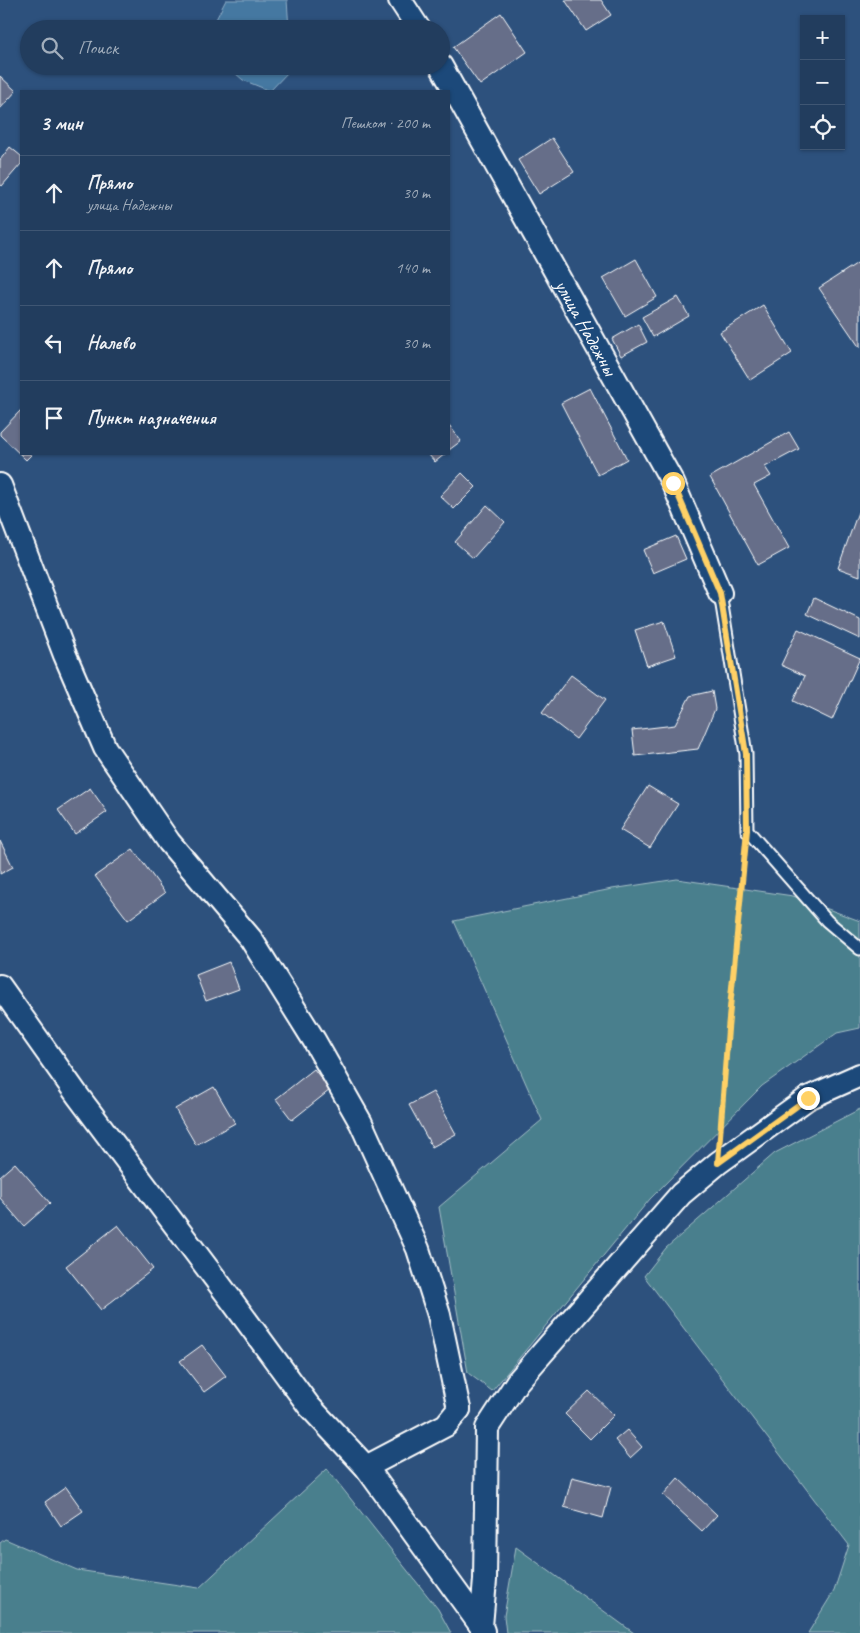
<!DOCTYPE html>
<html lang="ru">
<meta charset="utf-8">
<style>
:root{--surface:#223d5e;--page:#2a4464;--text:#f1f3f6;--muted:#a2aebc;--line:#3f5673}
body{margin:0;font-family:Caveat,sans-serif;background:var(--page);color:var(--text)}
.controls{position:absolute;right:15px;top:15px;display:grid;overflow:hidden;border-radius:0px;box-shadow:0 1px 4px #0004}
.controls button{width:45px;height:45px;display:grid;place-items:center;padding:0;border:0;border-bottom:1px solid var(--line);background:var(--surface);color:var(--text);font:25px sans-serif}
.stop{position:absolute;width:15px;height:15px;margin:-11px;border:4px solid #ffd166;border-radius:50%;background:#fff}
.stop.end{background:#ffd166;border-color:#fff;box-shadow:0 1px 5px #0008}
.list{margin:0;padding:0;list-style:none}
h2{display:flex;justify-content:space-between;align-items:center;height:65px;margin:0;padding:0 20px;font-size:21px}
h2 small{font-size:16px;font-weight:400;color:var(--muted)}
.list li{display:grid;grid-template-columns:32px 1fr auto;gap:15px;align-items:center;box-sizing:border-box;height:75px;padding:0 20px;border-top:1px solid var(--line)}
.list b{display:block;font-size:19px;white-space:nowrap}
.list p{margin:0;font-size:16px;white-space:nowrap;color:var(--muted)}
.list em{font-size:16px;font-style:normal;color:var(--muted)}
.icon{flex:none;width:28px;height:28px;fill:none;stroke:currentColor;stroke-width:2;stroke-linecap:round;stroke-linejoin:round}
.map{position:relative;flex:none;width:860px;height:1633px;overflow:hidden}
.search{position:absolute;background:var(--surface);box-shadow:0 1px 4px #0004;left:20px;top:20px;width:430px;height:55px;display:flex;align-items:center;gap:12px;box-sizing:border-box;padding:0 18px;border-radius:28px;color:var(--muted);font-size:19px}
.panel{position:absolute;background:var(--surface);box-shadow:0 1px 4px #0004;left:20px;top:90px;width:430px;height:365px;border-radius:0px}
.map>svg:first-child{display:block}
</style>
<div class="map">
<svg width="860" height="1633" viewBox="0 0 860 1633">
<rect width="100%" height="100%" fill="#2d517d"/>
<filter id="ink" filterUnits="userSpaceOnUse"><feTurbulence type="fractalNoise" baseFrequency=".02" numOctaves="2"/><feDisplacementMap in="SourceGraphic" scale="10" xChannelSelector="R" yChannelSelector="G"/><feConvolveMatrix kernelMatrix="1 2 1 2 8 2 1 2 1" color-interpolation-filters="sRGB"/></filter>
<g filter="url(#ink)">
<path fill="#497f8d" stroke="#a4bfc6" d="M677 879 793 896 860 921V1028L837 1033 762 1086 650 1199 492 1391 468 1373 439 1207 542 1120 454 921 612 889Z
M860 1109V1633H808L834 1591 849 1545 644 1276 666 1248 775 1153Z
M327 1469 438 1609 451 1633H0V1543L5 1539 77 1570 199 1588Z
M516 1547 634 1633H506L504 1616Z"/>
<path fill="#4478a1" stroke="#8faec7" d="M226 0H287L289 29H211Z
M227 66H289V71L270 91 243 80Z"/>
<path fill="#666e89" stroke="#fff" d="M565 0H601L611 15 586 31Z
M501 13 527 52 480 85 453 47Z
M0 76 16 91 0 109Z
M552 138 574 172 539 194 518 160Z
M10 147 21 156V164L2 186 0 184V160Z
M636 259 657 297 625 316 603 278Z
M859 262 860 264V348L819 288Z
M678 297 689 316 653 337 642 317Z
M763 305 792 353 750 380 720 332Z
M638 324 647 342 621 356 612 339Z
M590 388 627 459 598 475 561 403Z
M21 410V454H32L26 460 0 435V432Z
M449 425 461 441 449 450Z
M789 432 799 449 765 467 771 476 754 485 789 548 758 565 710 477Z
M428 454H445L435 462Z
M462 473 476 487 454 509 440 496Z
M487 505 505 522 473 558 455 542Z
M858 512 860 513V576L838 568Z
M676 536 686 559 653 573 643 550Z
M814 598 860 620V639L807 614Z
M664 621 676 656 647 666 635 630Z
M798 629 860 658 832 720 793 701 805 676 781 665Z
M571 675 605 700 576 739 542 713Z
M712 691 715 709 698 749 635 756 632 730 675 725 690 696Z
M648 786 678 804 650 848 620 830Z
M90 788 107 812 75 834 58 810Z
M0 841 13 867 0 874Z
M133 849 165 893 128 920 95 876Z
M229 962 239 989 206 1001 196 975Z
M314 1069 330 1090 292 1120 276 1099Z
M214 1087 235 1123 196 1145 175 1109Z
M433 1092 456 1134 432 1147 409 1105Z
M15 1163 50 1203 24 1226 0 1198V1176Z
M118 1225 153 1269 101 1310 66 1266Z
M202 1345 226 1376 204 1392 180 1361Z
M589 1391 614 1415 590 1439 565 1414Z
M627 1430 642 1447 630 1458 615 1440Z
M572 1477 611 1487 603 1518 564 1507Z
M678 1478 717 1515 702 1531 663 1495Z
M66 1487 83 1511 61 1526 45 1502Z"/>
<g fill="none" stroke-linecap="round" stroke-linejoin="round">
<defs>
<path id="service" d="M720 593 746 754 747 830 827 921 860 949"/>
<g id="minor">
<path d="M400 0 419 29"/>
<path id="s1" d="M441 66 673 483 720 593"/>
<path d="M0 485 65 655 105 748 169 842 251 939 314 1040 361 1123 418 1249 439 1315 459 1409"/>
<path d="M0 986 78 1096 232 1301 309 1406 366 1467 481 1626"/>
<path d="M366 1467 446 1425 459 1409"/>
<path d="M483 1631 481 1626 485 1580 487 1428 517 1382 681 1194 718 1163 808 1098 860 1075"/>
</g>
</defs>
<use href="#service" stroke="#fff" stroke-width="15"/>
<use href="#minor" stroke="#fff" stroke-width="26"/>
<path stroke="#fff" stroke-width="3" stroke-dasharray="1 4" stroke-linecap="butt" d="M721 1130 728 1029 744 857"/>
<use href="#service" stroke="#1f4a7a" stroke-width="11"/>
<use href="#minor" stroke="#1f4a7a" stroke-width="22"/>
</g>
</g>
<g fill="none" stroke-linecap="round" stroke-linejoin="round" filter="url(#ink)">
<path stroke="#ffd166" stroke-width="6" d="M673 483 720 593 746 754 747 830 728 1029 718 1163 808 1098"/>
</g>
<g text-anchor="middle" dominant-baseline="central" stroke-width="5" stroke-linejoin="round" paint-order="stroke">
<g font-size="20" fill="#fff" stroke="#1f4a7a">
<text stroke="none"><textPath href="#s1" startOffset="299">улица Надежны</textPath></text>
</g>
</g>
</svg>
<div class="controls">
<button>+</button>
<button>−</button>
<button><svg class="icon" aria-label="locate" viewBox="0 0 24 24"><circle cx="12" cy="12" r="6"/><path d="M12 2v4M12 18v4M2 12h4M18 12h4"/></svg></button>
</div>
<div class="stop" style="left:673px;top:483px"></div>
<div class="stop end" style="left:808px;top:1098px"></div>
<div class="search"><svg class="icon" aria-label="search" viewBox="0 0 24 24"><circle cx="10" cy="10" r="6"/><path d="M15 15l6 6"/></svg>Поиск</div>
<section class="panel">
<h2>3 мин<small>Пешком · 200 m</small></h2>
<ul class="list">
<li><svg class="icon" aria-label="ahead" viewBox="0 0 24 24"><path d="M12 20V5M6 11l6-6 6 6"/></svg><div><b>Прямо</b><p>улица Надежны</p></div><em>30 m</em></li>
<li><svg class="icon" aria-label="ahead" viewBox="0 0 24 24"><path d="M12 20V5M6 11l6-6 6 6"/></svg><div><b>Прямо</b></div><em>140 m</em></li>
<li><svg class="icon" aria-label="left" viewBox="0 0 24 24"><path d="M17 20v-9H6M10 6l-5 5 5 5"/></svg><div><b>Налево</b></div><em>30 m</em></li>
<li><svg class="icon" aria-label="arrive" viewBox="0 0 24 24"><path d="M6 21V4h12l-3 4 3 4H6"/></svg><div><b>Пункт назначения</b></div></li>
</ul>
</section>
</div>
